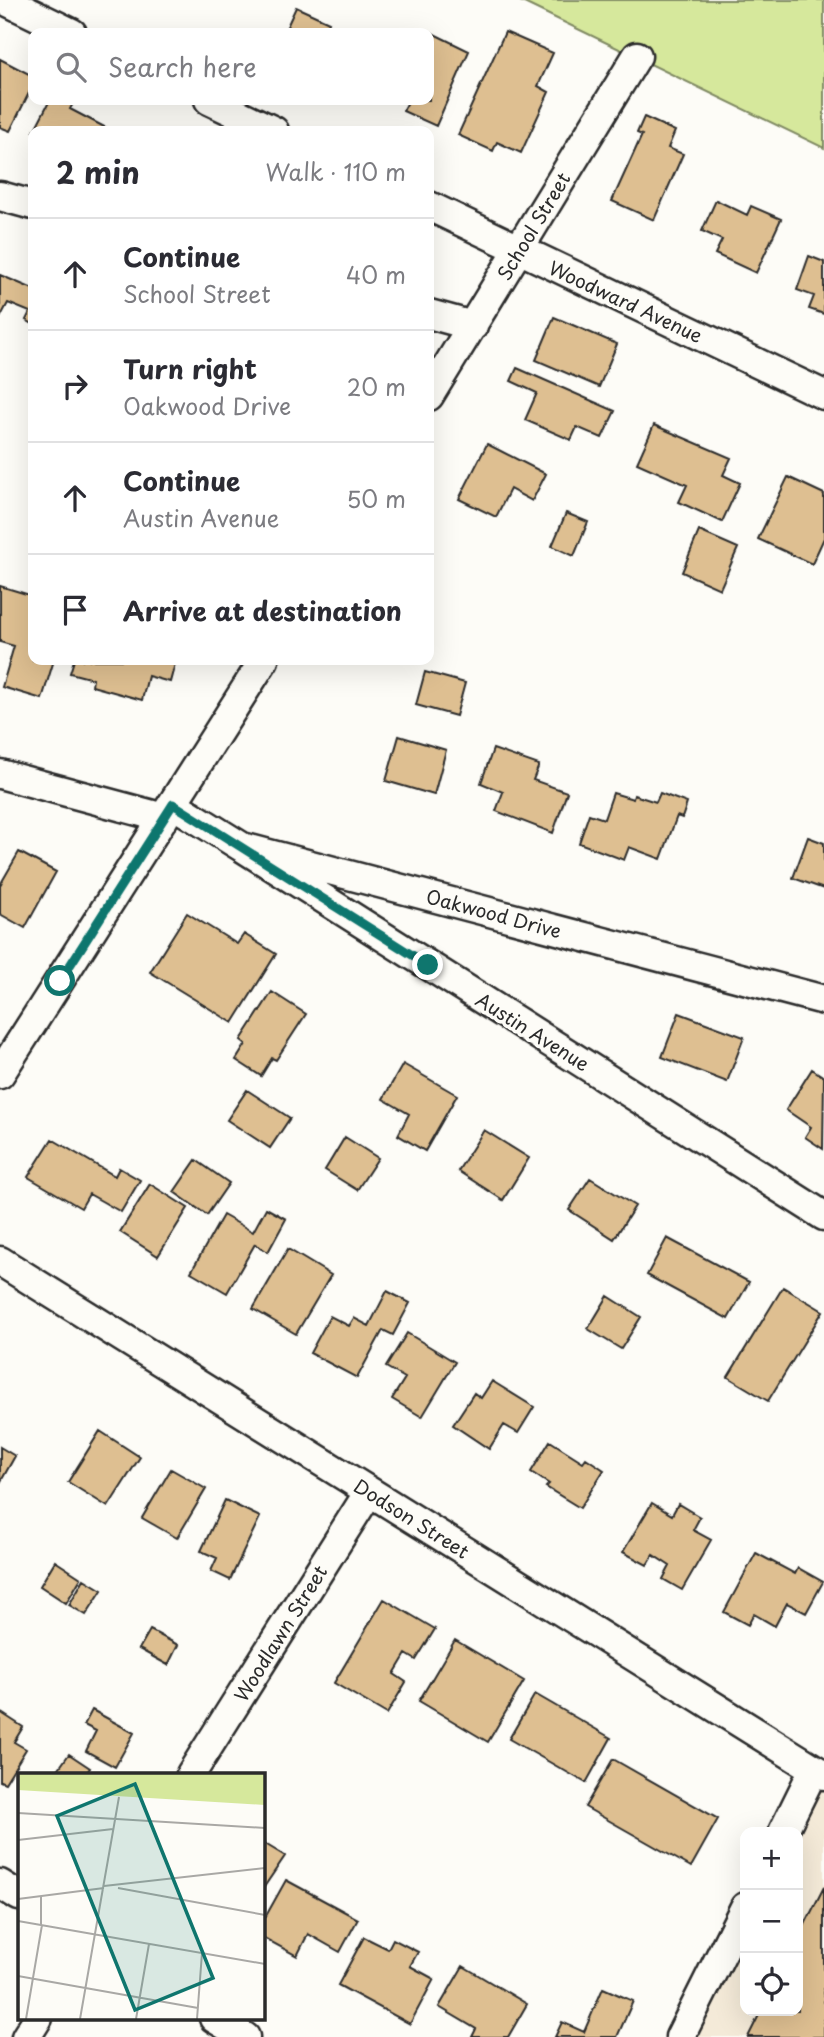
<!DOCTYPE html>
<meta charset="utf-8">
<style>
:root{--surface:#fff;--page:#f7f7f7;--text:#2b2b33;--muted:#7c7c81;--line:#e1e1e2}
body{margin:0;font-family:"Playpen Sans",sans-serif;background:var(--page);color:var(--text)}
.controls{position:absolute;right:21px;bottom:21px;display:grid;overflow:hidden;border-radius:14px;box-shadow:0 7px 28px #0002}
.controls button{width:63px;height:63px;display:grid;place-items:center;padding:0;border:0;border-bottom:2px solid var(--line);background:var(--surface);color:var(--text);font:35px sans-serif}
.stop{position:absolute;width:21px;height:21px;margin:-16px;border:5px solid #0f766e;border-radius:50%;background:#fff}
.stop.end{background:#0f766e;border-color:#fff;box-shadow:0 2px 7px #0008}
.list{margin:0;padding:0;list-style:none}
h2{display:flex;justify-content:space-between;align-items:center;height:91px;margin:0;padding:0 28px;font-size:30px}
h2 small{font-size:23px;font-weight:400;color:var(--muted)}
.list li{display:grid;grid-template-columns:46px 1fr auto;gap:21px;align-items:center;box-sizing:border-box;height:112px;padding:0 28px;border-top:2px solid var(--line)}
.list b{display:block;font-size:26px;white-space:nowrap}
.list p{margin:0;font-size:23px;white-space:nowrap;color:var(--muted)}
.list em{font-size:23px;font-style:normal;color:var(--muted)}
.icon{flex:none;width:38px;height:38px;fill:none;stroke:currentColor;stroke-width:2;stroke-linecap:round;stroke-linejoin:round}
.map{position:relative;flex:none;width:824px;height:2037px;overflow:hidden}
.search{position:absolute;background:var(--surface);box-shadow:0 7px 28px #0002;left:28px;top:28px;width:406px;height:77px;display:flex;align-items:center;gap:18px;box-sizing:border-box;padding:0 24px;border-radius:14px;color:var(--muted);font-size:26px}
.panel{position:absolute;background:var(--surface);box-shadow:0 7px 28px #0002;left:28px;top:126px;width:406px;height:539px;border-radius:14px}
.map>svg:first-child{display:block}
</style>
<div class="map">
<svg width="824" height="2037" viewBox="0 0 824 2037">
<rect width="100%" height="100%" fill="#fdfcf7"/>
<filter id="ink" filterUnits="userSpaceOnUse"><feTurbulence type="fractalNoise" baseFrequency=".0143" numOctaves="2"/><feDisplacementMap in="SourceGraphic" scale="14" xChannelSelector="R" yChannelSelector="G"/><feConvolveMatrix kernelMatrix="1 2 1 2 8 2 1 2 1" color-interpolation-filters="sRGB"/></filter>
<g filter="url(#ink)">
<path fill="#f4ead8" d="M818 1781 824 1785V2037H691L745 1927V2011H798V1832Z"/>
<path fill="#d6e89c" stroke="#808a64" stroke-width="2" d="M518 0H824V148Z"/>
<path fill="#debf91" stroke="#2b2b2b" stroke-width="2" d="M296 7 329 22 324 33H284Z
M428 31 469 51 436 126 403 111 409 100H429Z
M505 32 553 53 538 86 549 92 521 153 497 142 493 151 458 135Z
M0 59 33 76V85L10 131 0 127Z
M50 100H75L70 109 112 131H34Z
M644 117 675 131 668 148 683 154 654 220 612 201 642 135 637 133Z
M716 200 747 215 751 206 781 219 756 273 715 254 722 240 702 231Z
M809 256 824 262V314L809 309 814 296 797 290Z
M0 275 33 289V324L26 320 30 312 8 303 0 318Z
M554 317 617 344 599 387 536 360Z
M517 368 615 411 602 438 577 427 571 440 525 420 537 393 511 381Z
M654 425 731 458 723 475 740 483 722 522 679 502 687 485 637 463Z
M487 444 546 474 532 501 510 489 496 517 459 499Z
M788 477 824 494V538L812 564 758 539Z
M566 513 588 522 574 556 552 546Z
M699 531 738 548 720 589 682 572Z
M0 586 33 596V660H54L42 699 2 687 14 646 0 642Z
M74 660H176L170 682 148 676 142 700 92 686 93 679 70 673Z
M425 672 465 683 456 716 416 705Z
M399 736 446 750 434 795 386 781Z
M493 749 539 765 533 780 567 792 553 833 496 811 503 792 481 783Z
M613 793 633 799 634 795 656 802 660 793 687 803 682 818 677 816 661 859 629 847 624 860 579 843 589 814 604 819Z
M808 837 824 843V889L793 878Z
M19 852 56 872 25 928 0 914V885Z
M187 913 237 944 244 934 276 954 233 1023 150 972Z
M272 992 306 1014 276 1060 272 1058 261 1076 236 1060 246 1044 241 1040Z
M679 1013 744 1037 727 1082 662 1057Z
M403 1064 457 1095 425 1151 398 1135 409 1114 383 1099Z
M812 1069 824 1077 823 1149 805 1137 811 1127 786 1110Z
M247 1090 290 1118 270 1148 227 1120Z
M484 1130 529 1158 503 1200 458 1171Z
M345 1137 378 1158 357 1190 325 1170Z
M52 1139 115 1176 119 1168 140 1180 121 1212 89 1194 81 1208 28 1177Z
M196 1160 229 1183 207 1215 174 1192Z
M590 1178 635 1206 614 1239 569 1210Z
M150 1184 188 1208 158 1256 120 1232Z
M266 1208 286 1219 268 1252 255 1244 227 1293 191 1272 223 1215 253 1232Z
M667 1238 749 1282 728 1319 647 1275Z
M288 1249 331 1275 296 1334 253 1309Z
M783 1287 823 1311 768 1401 728 1377Z
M387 1291 410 1303 393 1335 383 1330 357 1378 310 1353 330 1316 349 1326 354 1318 369 1326Z
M608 1296 641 1317 621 1349 588 1329Z
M407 1333 455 1362 422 1417 392 1399 405 1378 386 1367Z
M492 1381 534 1407 518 1433 504 1425 489 1449 453 1425 474 1393 481 1398Z
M100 1431 140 1457 108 1507 68 1482Z
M550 1441 583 1462 586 1458 604 1470 580 1508 546 1487 549 1484 531 1472Z
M0 1447 15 1456 1 1481 0 1480Z
M171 1469 206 1489 177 1538 142 1518Z
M225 1500 260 1517 230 1580 211 1571 217 1558 201 1551Z
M652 1503 672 1515 678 1504 700 1517 693 1530 711 1540 682 1590 663 1579 670 1566 653 1555 647 1565 623 1552Z
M756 1553 795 1574 798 1568 823 1582 806 1613 787 1603 775 1626 754 1614 748 1625 724 1612Z
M55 1561 81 1578 66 1603 40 1586Z
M84 1579 102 1590 86 1615 69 1605Z
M384 1599 435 1629 416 1660 406 1654 394 1674 406 1682 387 1714 334 1683Z
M150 1630 178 1645 168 1665 139 1649Z
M455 1640 524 1681 488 1742 419 1701Z
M535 1694 611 1738 586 1783 509 1739Z
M92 1710 134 1733 115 1767 86 1751 96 1731 84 1725Z
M0 1712 23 1727 14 1742 26 1749 5 1783 0 1781Z
M69 1754 90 1768 86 1774H55Z
M613 1759 718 1819 691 1867 585 1807Z
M262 1842 285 1856 262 1890Z
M286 1880 358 1919 340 1952 308 1934 297 1956 262 1937V1923Z
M824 1887V2037H748L761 2011H798V1938Z
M364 1937 388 1949 393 1939 418 1952 410 1966 434 1979 410 2024 338 1985Z
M463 1966 527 2004 508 2037H472L476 2029 439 2007Z
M603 1988 633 2001 617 2037H555L562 2022 584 2032Z"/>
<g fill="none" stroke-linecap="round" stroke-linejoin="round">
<defs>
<path id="minor" d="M4 0 72 33
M209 100 274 131
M0 196 33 205
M429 206 824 395
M429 314 473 326
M429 396 637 56
M0 774 164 818
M173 804 242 847 824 1000
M242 847 824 1216
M0 1074 264 660
M0 1261 824 1775
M191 1774 369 1492
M783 1832 814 1769
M0 1884 19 1896
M214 2018 245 2037
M26 2037 38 2018
M680 2037 745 1907"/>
</defs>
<use href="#minor" stroke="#2b2b2b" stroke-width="33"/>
<use href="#minor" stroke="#fdfcf7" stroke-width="28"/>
</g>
</g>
<g fill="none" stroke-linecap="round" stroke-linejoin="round" filter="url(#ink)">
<path stroke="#0f766e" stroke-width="9" d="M60 981 173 804 428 965"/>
</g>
<g text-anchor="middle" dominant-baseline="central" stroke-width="7" stroke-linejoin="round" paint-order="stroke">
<g font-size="19" fill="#2b2b2b" stroke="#fdfcf7">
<text transform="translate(533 226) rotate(-59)">School Street</text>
<text transform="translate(626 301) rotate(25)">Woodward Avenue</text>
<text transform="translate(494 913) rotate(15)">Oakwood Drive</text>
<text transform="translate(533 1031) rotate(32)">Austin Avenue</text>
<text transform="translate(412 1518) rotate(32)">Dodson Street</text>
<text transform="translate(280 1633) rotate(-58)">Woodlawn Street</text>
</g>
</g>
<g transform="translate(18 1773)">
<rect width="247" height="247" fill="#fdfcf7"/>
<path d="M0 0H247V32L0 17Z" fill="#d6e89c"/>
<path fill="none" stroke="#a9a8a5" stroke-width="2" d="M0 40 247 55M0 67 95 56M86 113 247 95M100 115 247 142M0 126 86 115M0 148 247 191M23 152V123M0 203 180 235M8 246 24 152M62 246 101 24M118 246 131 171M179 246 184 180"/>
<path fill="#0f766e" fill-opacity="0.15" stroke="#0f766e" stroke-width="3.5" d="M117 11 195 205 117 237 39 43Z"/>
<rect width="247" height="247" fill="none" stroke="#2b2b2b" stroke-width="3.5"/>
</g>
</svg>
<div class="controls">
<button>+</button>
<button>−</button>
<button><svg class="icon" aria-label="locate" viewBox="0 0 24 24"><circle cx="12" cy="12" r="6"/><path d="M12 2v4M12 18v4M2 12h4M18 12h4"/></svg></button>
</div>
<div class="stop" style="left:60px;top:981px"></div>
<div class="stop end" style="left:428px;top:965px"></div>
<div class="search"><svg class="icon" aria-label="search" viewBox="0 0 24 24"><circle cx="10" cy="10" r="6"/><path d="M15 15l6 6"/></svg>Search here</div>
<section class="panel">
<h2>2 min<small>Walk · 110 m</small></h2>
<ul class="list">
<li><svg class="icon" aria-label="ahead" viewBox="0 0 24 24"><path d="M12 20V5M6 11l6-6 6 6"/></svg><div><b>Continue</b><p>School Street</p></div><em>40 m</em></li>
<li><svg class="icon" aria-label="right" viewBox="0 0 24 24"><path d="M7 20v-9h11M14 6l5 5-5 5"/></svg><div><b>Turn right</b><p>Oakwood Drive</p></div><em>20 m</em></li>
<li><svg class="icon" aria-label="ahead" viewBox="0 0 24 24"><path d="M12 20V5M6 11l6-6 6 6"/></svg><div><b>Continue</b><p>Austin Avenue</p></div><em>50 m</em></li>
<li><svg class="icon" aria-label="arrive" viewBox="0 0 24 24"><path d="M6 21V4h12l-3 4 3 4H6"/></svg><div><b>Arrive at destination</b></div></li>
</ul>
</section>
</div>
